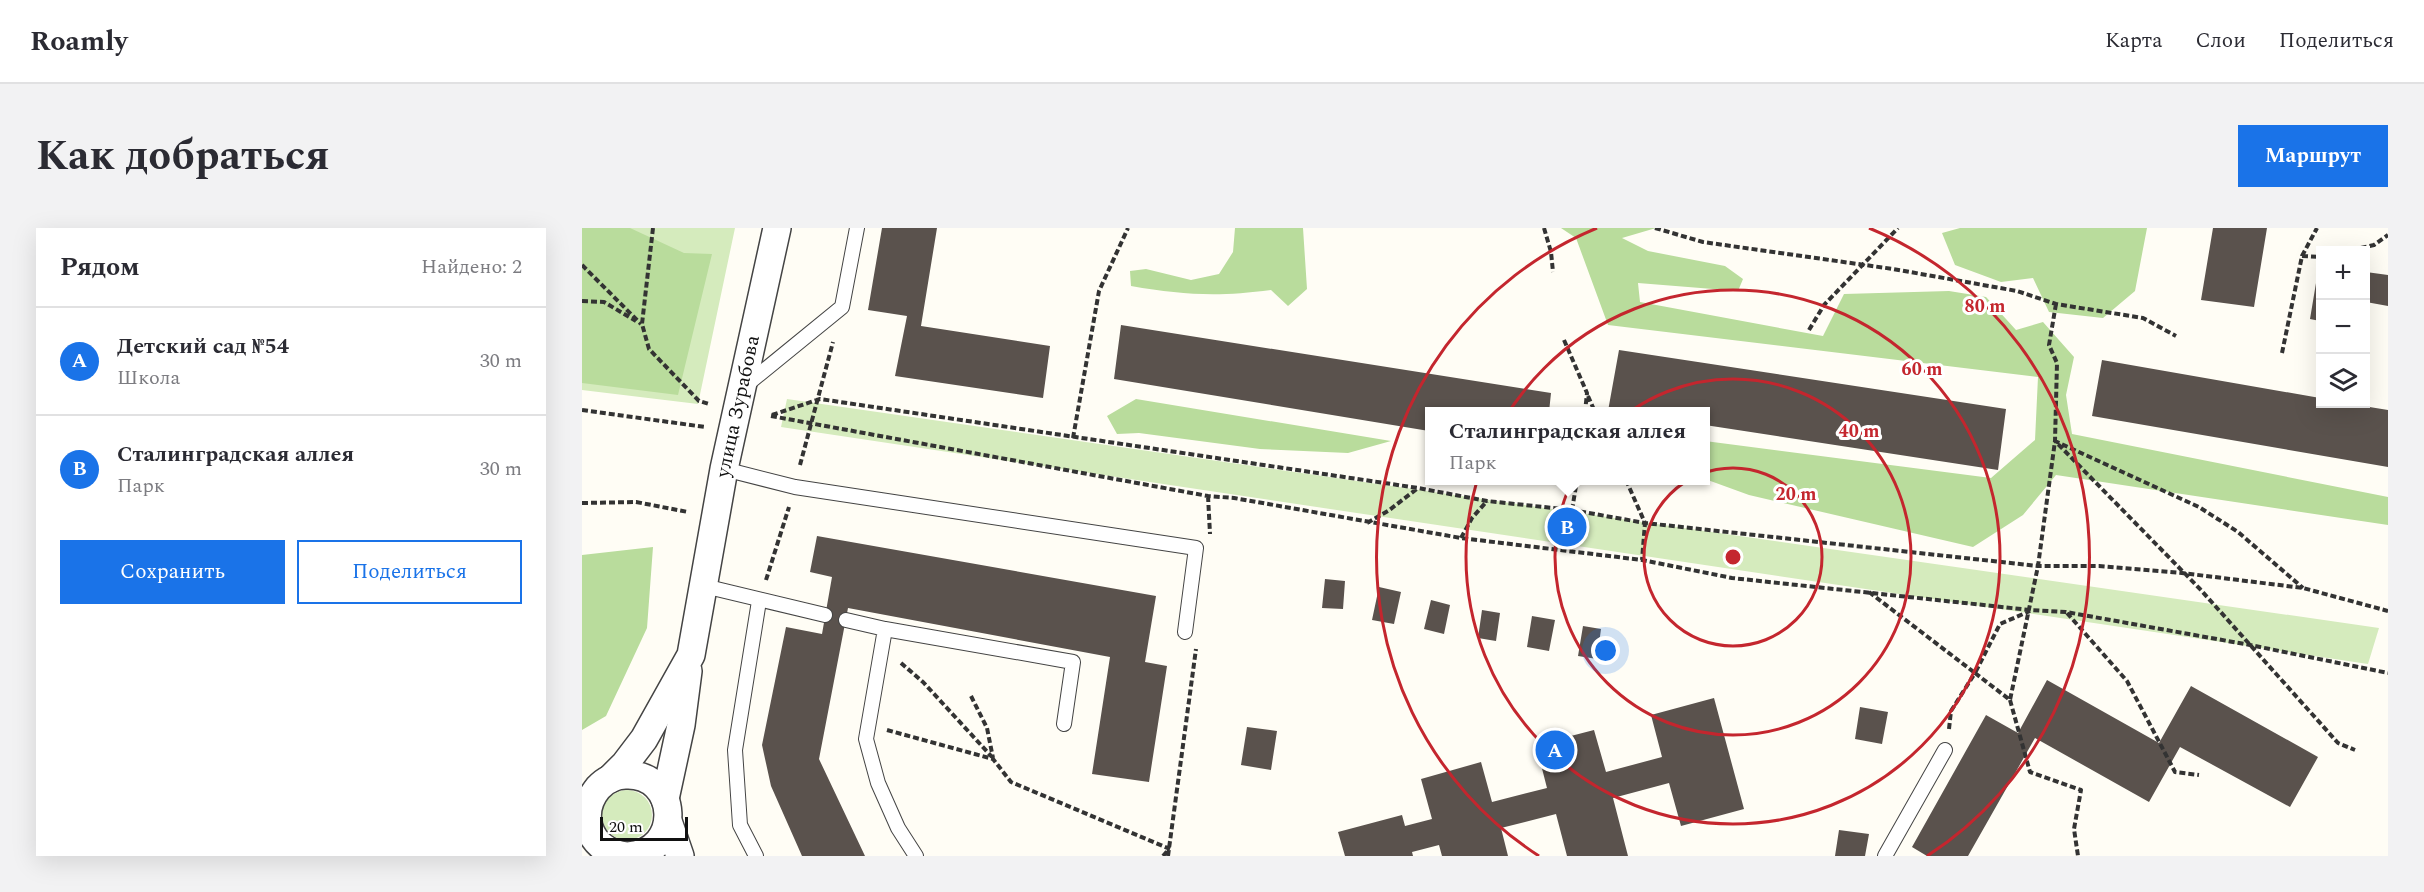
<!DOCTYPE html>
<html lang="ru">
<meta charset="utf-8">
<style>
:root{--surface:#fff;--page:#f2f2f3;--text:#2b2b33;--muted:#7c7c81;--line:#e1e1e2;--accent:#1a73e8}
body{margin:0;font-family:Spectral,serif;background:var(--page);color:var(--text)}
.controls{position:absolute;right:18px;top:18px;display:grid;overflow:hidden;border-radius:0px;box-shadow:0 6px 24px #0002}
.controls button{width:54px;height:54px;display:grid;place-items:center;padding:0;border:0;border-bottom:2px solid var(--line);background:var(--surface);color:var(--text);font:30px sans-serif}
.scale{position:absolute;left:18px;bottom:15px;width:88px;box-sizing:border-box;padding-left:6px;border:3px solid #111;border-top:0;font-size:16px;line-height:21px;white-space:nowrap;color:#111;-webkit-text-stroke:4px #fff;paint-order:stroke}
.you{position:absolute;left:1024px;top:423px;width:21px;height:21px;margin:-15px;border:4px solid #fff;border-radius:50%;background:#1a73e8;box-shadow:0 0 0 9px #1a73e833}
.badge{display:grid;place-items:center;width:39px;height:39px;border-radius:50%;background:var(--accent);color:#fff;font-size:20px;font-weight:700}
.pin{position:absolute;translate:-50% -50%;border:3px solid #fff;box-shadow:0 2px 6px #0006}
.popup{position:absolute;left:843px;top:179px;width:285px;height:78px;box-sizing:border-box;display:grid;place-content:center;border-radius:0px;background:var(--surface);filter:drop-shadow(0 2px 4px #0005);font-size:20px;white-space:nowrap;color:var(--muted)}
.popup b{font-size:22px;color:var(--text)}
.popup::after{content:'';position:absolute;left:50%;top:100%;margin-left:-12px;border:12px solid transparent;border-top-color:var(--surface)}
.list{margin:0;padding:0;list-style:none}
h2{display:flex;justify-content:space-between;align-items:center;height:78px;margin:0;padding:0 24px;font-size:26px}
h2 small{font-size:20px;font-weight:400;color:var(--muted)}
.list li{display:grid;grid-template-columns:39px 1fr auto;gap:18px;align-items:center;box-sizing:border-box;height:108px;padding:0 24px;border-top:2px solid var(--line)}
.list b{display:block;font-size:22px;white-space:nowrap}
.list p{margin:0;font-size:20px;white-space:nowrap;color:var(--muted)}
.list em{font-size:20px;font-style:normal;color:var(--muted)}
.actions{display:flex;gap:12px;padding:18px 24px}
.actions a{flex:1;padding:14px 0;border:2px solid var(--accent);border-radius:0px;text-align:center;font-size:21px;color:var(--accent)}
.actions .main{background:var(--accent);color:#fff}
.icon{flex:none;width:33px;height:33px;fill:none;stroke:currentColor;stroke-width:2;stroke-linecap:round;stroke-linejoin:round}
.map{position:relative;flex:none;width:1806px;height:628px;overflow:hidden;border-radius:0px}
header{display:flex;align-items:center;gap:36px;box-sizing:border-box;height:84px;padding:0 30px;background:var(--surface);border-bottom:2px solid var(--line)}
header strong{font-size:28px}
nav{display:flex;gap:33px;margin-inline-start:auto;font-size:21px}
.intro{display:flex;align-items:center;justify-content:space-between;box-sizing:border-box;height:144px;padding:0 36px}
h1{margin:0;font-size:42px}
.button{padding:15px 27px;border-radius:0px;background:var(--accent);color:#fff;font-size:21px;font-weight:700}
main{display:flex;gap:36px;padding:0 36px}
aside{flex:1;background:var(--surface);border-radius:0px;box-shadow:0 6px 24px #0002}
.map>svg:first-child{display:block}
</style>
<header>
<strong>Roamly</strong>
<nav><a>Карта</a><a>Слои</a><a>Поделиться</a></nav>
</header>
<div class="intro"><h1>Как добраться</h1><a class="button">Маршрут</a></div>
<main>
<aside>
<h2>Рядом<small>Найдено: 2</small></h2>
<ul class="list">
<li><span class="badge">A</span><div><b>Детский сад №54</b><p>Школа</p></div><em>30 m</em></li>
<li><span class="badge">B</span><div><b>Сталинградская аллея</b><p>Парк</p></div><em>30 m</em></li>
</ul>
<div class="actions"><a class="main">Сохранить</a><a>Поделиться</a></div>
</aside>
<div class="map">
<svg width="1806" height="628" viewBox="0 0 1806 628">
<rect width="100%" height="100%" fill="#fffdf5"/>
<path fill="#d5ebbd" d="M0 0H153L116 176 0 162Z
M205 171 1797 400 1786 436 199 199Z
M20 587a25 25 0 1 1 50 0a25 25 0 1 1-50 0Z"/>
<path fill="#b9dc9c" d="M0 0H48L102 25 130 26 96 167 0 155Z
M653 0H721L725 61 706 78 689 62C636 69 601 67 549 58L548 43 564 41 609 52 637 46 651 24Z
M979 0H1074L1040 10 1066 23 1143 38 1161 51 1156 63 1056 55 1058 74 1241 108 1262 66 1367 63 1404 69 1434 102 1461 94 1492 129 1484 167 1490 206 1806 269V297L1474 247 1441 287 1391 319 1167 267 1123 251V213L1409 250 1453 212 1456 149 1026 97 994 10Z
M1378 0H1565L1553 63 1521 90 1467 84 1451 50 1419 54 1373 37 1360 5Z
M554 171 809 213 766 225 678 221 557 205 535 206 525 188Z
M71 319 65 400 24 488 0 502V327Z"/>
<path fill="#5a524d" d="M300 0H355L339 98 468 118 461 170 313 148 325 88 286 82Z
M1631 0H1685L1672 79 1619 72Z
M1737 37H1738V93L1728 91Z
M1784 44 1806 47V78L1784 74Z
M539 97 969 165 967 184H847V203L532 151Z
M1037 122 1424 181 1416 242 1123 197V184L1026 183Z
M1520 132 1738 170V176H1769L1806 182V239L1510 188Z
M235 308 574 368 563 434 585 438 567 554 510 546 528 429 266 380 237 531 283 628H220L189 558 180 517 204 399 240 406 250 349 228 344Z
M743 351 763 353 761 381 740 380Z
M797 359 819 364 812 396 790 392Z
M849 372 868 377 862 406 842 401Z
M900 382 918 385 914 413 896 410Z
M950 388 973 392 967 423 945 419Z
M1001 398 1019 401 1015 431 996 428Z
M1465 452 1577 515 1609 458 1736 529 1708 579 1598 519 1567 574 1453 510 1386 628H1345L1330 619 1404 487 1436 505Z
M1132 470 1162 581 1099 598 1087 555 1031 570 1046 628H985L974 586 919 600 926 628H860L857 617 830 624 831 628H763L756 604 820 587 823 598 850 591 839 551 899 534 910 574 965 560 954 517 1012 502 1024 544 1080 529 1069 487Z
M1278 479 1306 484 1300 516 1273 511Z
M665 499 695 503 689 542 659 537Z
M1257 602 1287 606 1283 628H1253Z"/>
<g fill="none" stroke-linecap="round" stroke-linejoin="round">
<defs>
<path id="lane" d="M163 158 260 79 275 0
M142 241 213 259 614 320 603 404
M122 358 243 387
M264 392 303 401
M174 628 158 597 153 522 177 373
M334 628 316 600 296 555 284 511 303 401 491 434 482 496
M1303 628 1363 522"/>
<g id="street">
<path id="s1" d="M28 551 43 536 62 511 109 427 142 241 195 0"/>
<path d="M83 571 99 497 106 443"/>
<path d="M86 593 98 628"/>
<path d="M44 628C27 626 12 616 7 599 3 585 7 571 16 560 23 552 34 547 44 547 97 545 102 624 46 628"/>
</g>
</defs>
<use href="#lane" stroke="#444" stroke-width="16"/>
<use href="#street" stroke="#444" stroke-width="30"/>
<path stroke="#333" stroke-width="4" stroke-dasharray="6 3" stroke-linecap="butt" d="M71 0 60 96 67 121 117 173 127 176
M962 0 969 24 971 44
M1073 0 1121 14 1311 41 1435 63 1474 76 1561 90 1594 108
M1770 22 1792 17 1806 7
M1720 28 1738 29
M0 37 59 96
M0 73 22 74 54 93
M1474 76 1467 117 1475 135 1473 213 1618 361 1756 515 1773 522
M1227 102 1242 77 1316 0
M982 112 1005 165 1003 184
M1700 125 1720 28 1735 0
M1006 168 1013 184
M0 182 123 199
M190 187 238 171 836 260 905 273 990 282 1063 295 1456 338H1517L1600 345 1721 360 1806 383
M189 188 626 268 652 270 879 310 1060 332 1150 350 1448 382 1484 384 1668 417 1806 445
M491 210 517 63 546 0
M218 237 251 114
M1044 252 1063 295 1060 332
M626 268 628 306
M0 275 54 274 106 284
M990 282 995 252
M785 295 806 283 836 260
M879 310 890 290 905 273
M184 352 207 279
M1287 364 1393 445 1418 396 1448 383
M1485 385 1545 453 1593 544 1617 547
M319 435 341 454 410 529
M389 468 405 500 411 530
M1428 472 1448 544 1499 562 1492 601 1496 628
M1367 501 1369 483 1393 445 1428 472 1456 338 1473 213 1617 279 1656 304 1721 360
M305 502 411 531 429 554 588 621
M581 628 587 621
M586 628 614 421"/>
<use href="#lane" stroke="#fff" stroke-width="14"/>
<use href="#street" stroke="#fff" stroke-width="27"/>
</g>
<g fill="none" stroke="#c4262e" stroke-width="3">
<circle cx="1151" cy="329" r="89"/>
<circle cx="1151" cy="329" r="178"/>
<circle cx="1151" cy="329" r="267"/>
<path d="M957 628A356 356 0 0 1 1015 0M1287 0A356 356 0 0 1 1345 628"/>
</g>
<g text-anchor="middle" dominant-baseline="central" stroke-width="6" stroke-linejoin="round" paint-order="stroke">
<g font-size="20" fill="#111" stroke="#fff">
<text stroke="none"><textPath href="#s1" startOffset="402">улица Зурабова</textPath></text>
</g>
</g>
<circle cx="1151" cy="329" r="9" fill="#c4262e" stroke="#fff" stroke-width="3"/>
<g font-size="18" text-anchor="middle" font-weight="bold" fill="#c4262e" stroke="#fff" stroke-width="6" stroke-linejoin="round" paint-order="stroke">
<text x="1403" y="84">80 m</text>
<text x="1340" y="147">60 m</text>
<text x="1277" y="209">40 m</text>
<text x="1214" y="272">20 m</text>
</g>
</svg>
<div class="controls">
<button>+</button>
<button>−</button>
<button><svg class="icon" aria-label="layers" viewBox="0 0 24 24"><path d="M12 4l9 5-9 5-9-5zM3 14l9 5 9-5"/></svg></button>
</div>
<div class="scale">20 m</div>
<div class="you"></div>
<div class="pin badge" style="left:973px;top:522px">A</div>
<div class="pin badge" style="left:985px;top:299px">B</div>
<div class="popup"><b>Сталинградская аллея</b>Парк</div>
</div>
</main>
